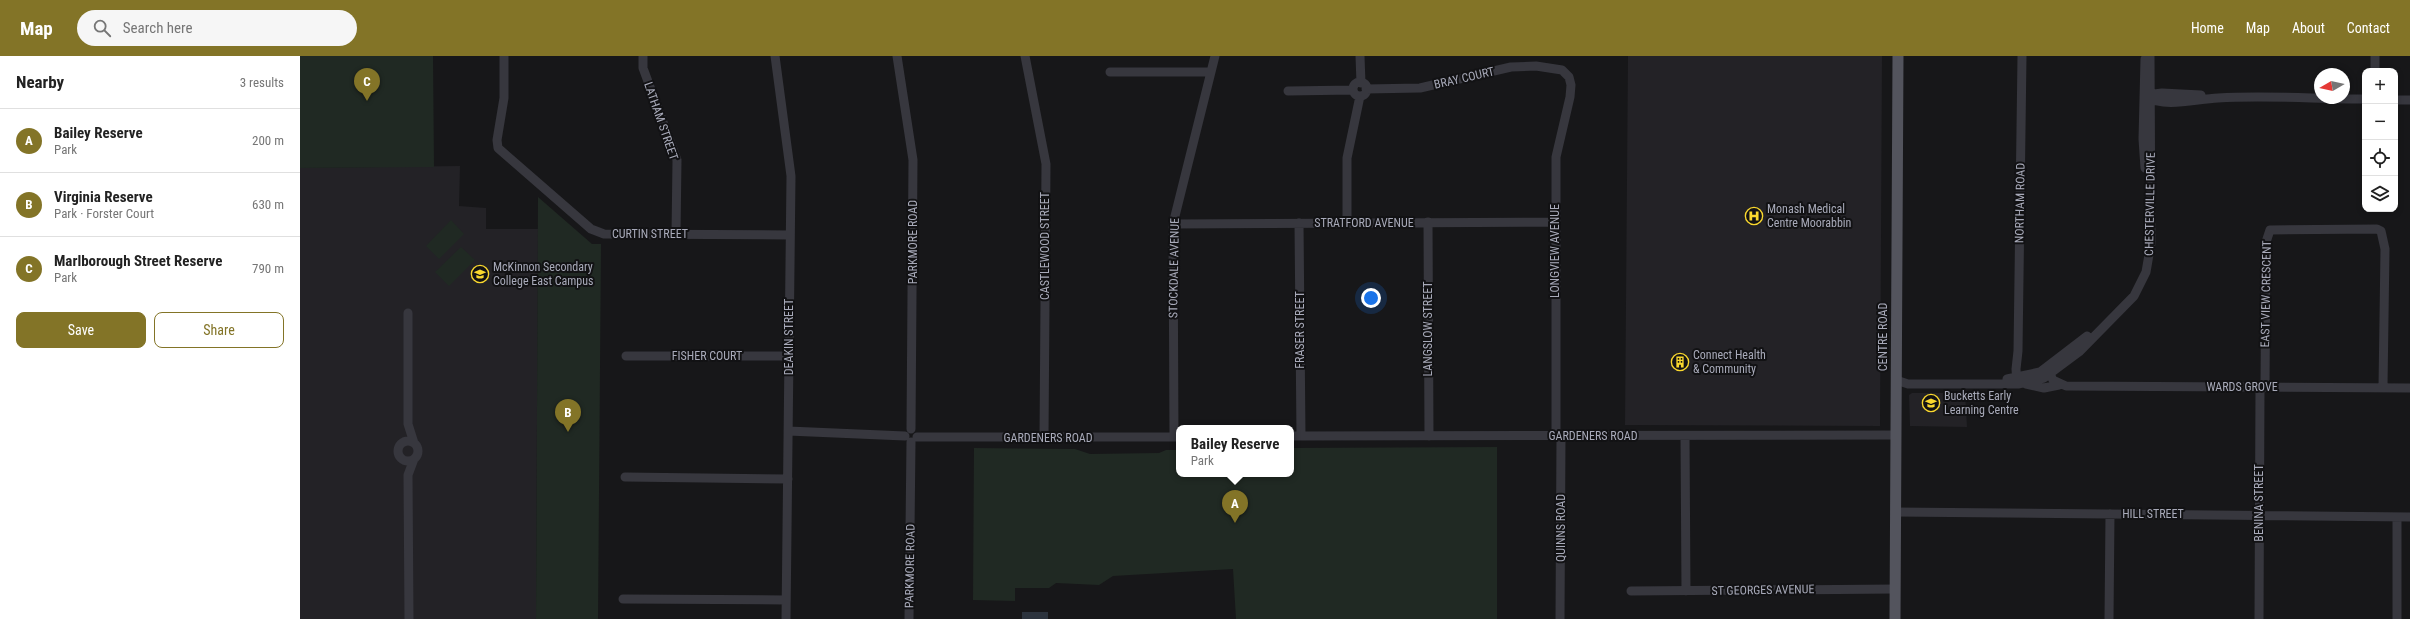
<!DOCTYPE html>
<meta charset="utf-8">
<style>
:root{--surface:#fff;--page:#f6f6f6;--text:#222;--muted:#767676;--line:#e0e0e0;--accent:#837427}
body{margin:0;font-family:"Roboto Condensed",sans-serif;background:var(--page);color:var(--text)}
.controls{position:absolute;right:12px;top:12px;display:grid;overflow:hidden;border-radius:8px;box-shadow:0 2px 6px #0003}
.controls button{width:36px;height:36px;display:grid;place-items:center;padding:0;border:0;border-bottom:1px solid var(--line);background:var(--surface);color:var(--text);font:20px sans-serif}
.compass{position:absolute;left:2014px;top:12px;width:36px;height:36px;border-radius:50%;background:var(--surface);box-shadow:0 2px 6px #0003;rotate:261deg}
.you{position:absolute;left:1071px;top:242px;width:14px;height:14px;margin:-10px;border:3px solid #fff;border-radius:50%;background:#1a73e8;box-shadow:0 0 0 6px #1a73e833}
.badge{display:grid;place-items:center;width:26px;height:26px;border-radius:50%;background:var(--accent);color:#fff;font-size:13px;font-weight:700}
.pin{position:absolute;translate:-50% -33px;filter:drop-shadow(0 1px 2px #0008)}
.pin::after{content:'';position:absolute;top:21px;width:14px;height:12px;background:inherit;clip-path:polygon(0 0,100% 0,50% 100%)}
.popup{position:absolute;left:876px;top:369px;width:118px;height:52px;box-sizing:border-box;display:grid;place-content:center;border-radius:8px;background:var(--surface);filter:drop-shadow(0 1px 3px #0005);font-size:13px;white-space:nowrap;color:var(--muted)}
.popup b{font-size:15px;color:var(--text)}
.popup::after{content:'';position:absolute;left:50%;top:100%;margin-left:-8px;border:8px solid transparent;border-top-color:var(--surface)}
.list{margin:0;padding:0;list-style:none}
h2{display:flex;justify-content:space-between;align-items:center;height:52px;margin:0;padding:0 16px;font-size:17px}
h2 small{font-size:13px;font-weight:400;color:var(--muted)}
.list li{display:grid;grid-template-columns:26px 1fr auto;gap:12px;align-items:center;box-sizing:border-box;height:64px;padding:0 16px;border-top:1px solid var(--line)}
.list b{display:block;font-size:15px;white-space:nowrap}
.list p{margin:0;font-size:13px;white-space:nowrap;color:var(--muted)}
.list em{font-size:13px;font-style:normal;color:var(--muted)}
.actions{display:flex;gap:8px;padding:12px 16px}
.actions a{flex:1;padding:9px 0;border:1px solid var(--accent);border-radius:8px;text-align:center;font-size:14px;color:var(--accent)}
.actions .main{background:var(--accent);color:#fff}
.icon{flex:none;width:22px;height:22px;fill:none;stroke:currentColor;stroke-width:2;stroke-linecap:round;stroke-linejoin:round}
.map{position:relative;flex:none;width:2110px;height:563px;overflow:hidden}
header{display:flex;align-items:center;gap:24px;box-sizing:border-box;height:56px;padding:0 20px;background:var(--accent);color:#fff}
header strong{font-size:19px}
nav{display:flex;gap:22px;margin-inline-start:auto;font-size:14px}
.search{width:280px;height:36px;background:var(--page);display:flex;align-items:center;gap:10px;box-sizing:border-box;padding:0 14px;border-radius:22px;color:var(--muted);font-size:15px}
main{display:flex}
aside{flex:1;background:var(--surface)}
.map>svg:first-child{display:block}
</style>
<header>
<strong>Map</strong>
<div class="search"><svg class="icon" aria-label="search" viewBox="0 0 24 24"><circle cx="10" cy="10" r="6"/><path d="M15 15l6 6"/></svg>Search here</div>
<nav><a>Home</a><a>Map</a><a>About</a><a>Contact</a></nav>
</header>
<main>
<aside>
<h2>Nearby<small>3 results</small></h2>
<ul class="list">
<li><span class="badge">A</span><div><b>Bailey Reserve</b><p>Park</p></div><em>200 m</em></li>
<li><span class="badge">B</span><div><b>Virginia Reserve</b><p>Park · Forster Court</p></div><em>630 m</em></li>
<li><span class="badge">C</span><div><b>Marlborough Street Reserve</b><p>Park</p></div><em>790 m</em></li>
</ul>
<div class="actions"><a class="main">Save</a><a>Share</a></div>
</aside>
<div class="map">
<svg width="2110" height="563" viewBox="0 0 2110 563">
<rect width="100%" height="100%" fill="#171719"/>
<path fill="#232226" d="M1328 0H1582L1580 370 1325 369Z
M160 110 159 150 186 152V173H238L236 563H0V112Z
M1612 337H1665L1667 371 1610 370 1609 339Z"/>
<path fill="#202923" d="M0 0H133L134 111 0 112Z
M238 141 292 188H301L298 563H236Z
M151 164 164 178 139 203 126 190Z
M161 191 175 204 149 230 135 216Z
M1197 391V563H936L933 513 813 520 799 529 756 527 749 532H715V545L673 544 674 392 775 393 790 398 859 397 866 394H879V418H991V392Z"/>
<path fill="#2c333d" d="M722 556H748V563H722Z"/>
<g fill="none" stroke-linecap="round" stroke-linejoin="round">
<path stroke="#37373e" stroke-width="9" d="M204 0V42L197 84 198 92 291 173 304 178 490 179
M343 0V12L377 104 376 178
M475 0 491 120 486 563
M597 0 613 104 611 373
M725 0 746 108 744 382
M1060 0 1061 27
M2075 0V15
M1845 3 1843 83 1845 112
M810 16H911
M1053 33a7 7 0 1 1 14 0a7 7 0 1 1-14 0Z
M1066 33 1120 32 1211 11 1236 10 1262 14 1269 21 1271 29 1270 41 1256 101V380
M988 35 1053 34
M1846 39 1862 37 1901 39
M1845 41C1867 52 1895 43 1918 42 1967 39 2016 43 2065 43
M2095 44H2110
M1128 166 1129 380
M999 167 1001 380
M1047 167V102L1060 40
M873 168 1255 166
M108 257V368L114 387
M326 300H489
M1748 314 1753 324 1766 330 2110 332
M1707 323 1740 316 1787 280
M1596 324 1608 328H1718L1744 322 1779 296 1834 240 1846 216 1851 187 1850 0
M1717 327 1716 313 1718 295 1722 0
M1726 328 1744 332 1759 329
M1965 331 1966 186 1970 174 2077 173 2081 175 2085 193 2083 331
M488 375 605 380
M991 380 1596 379
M1385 380 1386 535
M617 381H878
M874 381 873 168 915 0
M98 395a10 10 0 1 1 20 0a10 10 0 1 1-20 0Z
M325 421 488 423
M1595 456 2110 461
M1331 535 1595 533
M323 543 486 544
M109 563 108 419 114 403
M609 563 611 386
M1260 563 1261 380
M1809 563 1810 458
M1959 563 1960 331
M2097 563V461"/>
<path stroke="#53545d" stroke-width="11" d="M1595 563 1598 0"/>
</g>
<defs>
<symbol id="hospital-ring" viewBox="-11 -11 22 22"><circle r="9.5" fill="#121214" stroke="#fad82e" stroke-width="1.5"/><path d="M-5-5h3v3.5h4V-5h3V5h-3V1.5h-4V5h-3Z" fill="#fad82e"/></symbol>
<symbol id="school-ring" viewBox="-11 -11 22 22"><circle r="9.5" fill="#121214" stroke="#fad82e" stroke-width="1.5"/><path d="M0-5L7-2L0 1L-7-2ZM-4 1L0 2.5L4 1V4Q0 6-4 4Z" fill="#fad82e"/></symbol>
<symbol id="building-ring" viewBox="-11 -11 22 22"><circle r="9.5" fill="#121214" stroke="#fad82e" stroke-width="1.5"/><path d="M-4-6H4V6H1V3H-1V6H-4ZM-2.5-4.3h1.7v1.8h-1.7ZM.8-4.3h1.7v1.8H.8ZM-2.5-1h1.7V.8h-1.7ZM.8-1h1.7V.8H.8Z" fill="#fad82e"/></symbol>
</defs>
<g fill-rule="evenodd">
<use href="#hospital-ring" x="1444" y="150" width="20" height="20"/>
<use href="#school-ring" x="170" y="208" width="20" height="20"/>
<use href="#building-ring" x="1370" y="296" width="20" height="20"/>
<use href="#school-ring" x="1621" y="337" width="20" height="20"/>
</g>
<g text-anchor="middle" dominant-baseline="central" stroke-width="4" stroke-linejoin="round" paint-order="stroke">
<g font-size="12" fill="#a8aab9" stroke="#121214">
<text transform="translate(1164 22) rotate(-13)">BRAY COURT</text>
<text transform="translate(361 65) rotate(71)">LATHAM STREET</text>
<text transform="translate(1720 147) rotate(-89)">NORTHAM ROAD</text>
<text transform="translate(1850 148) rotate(-89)">CHESTERVILLE DRIVE</text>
<text x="1064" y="167">STRATFORD AVENUE</text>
<text x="350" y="178">CURTIN STREET</text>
<text transform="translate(613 186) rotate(-90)">PARKMORE ROAD</text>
<text transform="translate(745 190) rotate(-90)">CASTLEWOOD STREET</text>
<text transform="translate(1255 195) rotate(-90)">LONGVIEW AVENUE</text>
<text transform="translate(874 212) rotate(-89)">STOCKDALE AVENUE</text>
<text transform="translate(1966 238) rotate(-89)">EAST VIEW CRESCENT</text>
<text transform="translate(1128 273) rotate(-90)">LANGSLOW STREET</text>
<text transform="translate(1000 274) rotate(-90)">FRASER STREET</text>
<text transform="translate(489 281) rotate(-90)">DEAKIN STREET</text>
<text transform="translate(1583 281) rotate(-90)">CENTRE ROAD</text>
<text x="407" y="300">FISHER COURT</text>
<text x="1942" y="331">WARDS GROVE</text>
<text x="1293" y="380">GARDENERS ROAD</text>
<text x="748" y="382">GARDENERS ROAD</text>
<text transform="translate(1959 447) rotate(-90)">BENINA STREET</text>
<text x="1853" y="458">HILL STREET</text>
<text transform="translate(1261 472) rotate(-90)">QUINNS ROAD</text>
<text transform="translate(610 510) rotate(-89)">PARKMORE ROAD</text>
<text transform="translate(1463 534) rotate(-1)">ST GEORGES AVENUE</text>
</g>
<g font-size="12" fill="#a8aab9" stroke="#121214" text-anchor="start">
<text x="1467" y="153">Monash Medical<tspan x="1467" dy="14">Centre Moorabbin</tspan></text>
<text x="193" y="211">McKinnon Secondary<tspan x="193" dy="14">College East Campus</tspan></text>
<text x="1393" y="299">Connect Health<tspan x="1393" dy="14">&amp; Community</tspan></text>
<text x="1644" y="340">Bucketts Early<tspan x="1644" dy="14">Learning Centre</tspan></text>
</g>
</g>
</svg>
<div class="controls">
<button>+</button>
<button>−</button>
<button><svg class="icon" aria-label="locate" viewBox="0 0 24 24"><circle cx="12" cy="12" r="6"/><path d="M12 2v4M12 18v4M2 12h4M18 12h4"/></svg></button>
<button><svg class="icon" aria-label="layers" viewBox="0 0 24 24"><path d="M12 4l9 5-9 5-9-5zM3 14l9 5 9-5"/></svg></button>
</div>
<svg class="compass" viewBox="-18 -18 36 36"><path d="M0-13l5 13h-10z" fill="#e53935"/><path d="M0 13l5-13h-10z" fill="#767676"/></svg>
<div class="you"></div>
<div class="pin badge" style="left:935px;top:467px">A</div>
<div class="popup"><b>Bailey Reserve</b>Park</div>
<div class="pin badge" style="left:268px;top:376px">B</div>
<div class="pin badge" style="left:67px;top:45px">C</div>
</div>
</main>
